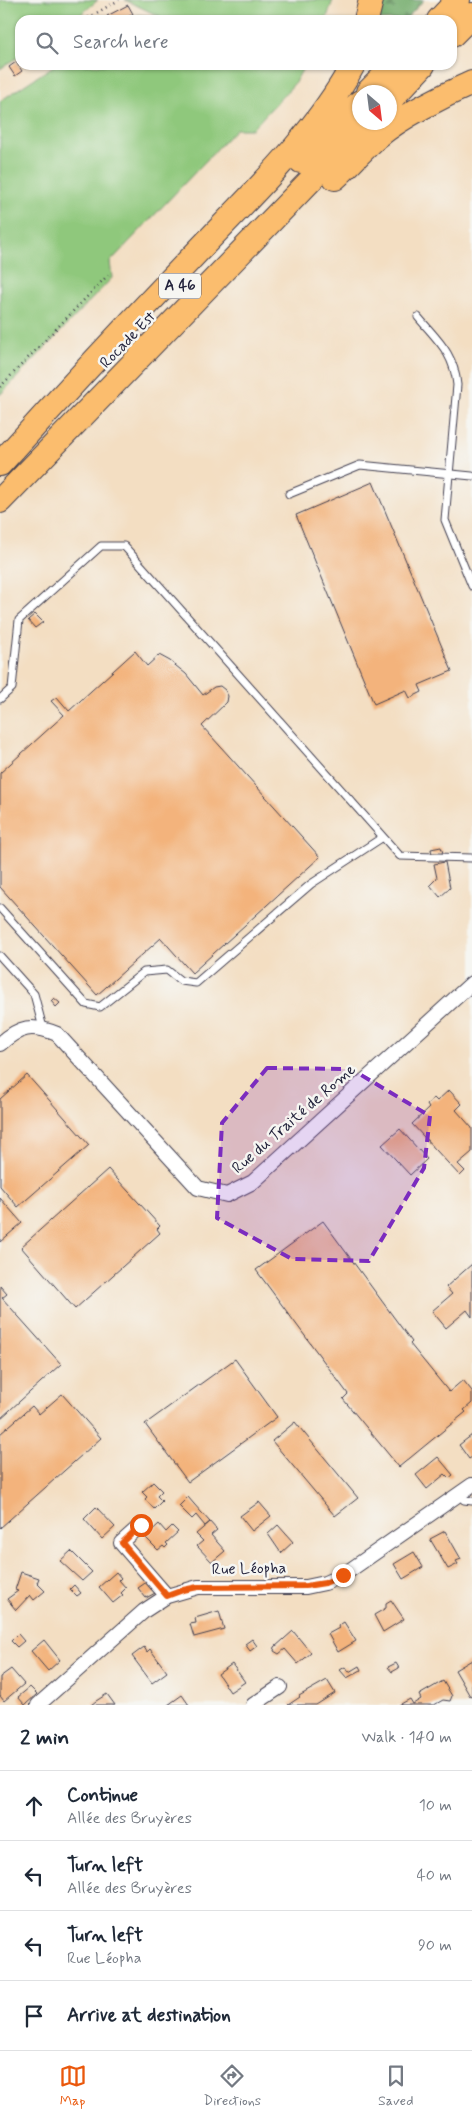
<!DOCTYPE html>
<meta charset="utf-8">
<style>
:root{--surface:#fff;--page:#f6f6f7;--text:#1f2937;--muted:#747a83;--line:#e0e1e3;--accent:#ea580c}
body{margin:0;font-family:Mynerve,sans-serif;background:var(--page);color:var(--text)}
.compass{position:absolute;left:352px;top:85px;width:45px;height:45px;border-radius:50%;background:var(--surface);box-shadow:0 1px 4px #0004;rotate:152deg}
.stop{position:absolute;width:15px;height:15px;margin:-11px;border:4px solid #ea580c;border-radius:50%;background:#fff}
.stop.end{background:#ea580c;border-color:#fff;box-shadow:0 1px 5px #0008}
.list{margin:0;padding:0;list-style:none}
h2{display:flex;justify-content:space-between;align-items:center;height:65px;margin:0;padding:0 20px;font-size:21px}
h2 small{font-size:16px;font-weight:400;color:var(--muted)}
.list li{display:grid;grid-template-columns:32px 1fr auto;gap:15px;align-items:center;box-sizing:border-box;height:70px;padding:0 20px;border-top:1px solid var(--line)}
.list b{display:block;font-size:19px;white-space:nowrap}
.list p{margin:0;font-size:16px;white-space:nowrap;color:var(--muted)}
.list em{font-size:16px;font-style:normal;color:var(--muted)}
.icon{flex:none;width:28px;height:28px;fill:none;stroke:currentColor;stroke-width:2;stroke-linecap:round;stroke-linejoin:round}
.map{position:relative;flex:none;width:472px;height:1705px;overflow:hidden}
.search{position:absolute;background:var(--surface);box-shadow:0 1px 4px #0004;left:15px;right:15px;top:15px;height:55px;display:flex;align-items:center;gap:12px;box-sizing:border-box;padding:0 18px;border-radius:15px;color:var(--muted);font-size:19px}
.sheet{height:345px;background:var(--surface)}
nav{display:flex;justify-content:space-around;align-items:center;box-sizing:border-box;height:70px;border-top:1px solid var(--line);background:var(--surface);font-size:14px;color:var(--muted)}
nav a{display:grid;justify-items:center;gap:2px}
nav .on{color:var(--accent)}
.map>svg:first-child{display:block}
</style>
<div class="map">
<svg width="472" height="1705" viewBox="0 0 472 1705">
<defs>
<pattern id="forest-firs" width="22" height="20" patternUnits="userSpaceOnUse" patternTransform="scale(1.25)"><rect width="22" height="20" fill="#73ac6c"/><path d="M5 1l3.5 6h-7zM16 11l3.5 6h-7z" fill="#5e8c5a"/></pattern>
</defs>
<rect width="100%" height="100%" fill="#f6f6f2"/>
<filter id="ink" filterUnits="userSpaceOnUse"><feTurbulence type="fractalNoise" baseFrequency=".02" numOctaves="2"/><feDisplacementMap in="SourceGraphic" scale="10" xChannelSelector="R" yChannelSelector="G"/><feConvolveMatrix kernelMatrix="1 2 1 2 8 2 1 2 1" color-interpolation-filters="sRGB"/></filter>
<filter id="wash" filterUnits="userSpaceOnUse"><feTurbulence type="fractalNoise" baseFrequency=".0096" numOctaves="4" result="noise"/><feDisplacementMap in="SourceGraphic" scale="20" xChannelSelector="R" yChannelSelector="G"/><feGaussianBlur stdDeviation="1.12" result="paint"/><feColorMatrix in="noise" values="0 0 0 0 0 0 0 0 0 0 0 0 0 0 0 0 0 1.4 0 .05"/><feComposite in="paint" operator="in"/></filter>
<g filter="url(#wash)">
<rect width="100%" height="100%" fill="#f3dec2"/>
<path fill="#8fc87c" stroke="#58755c" d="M0 0H98L74 20H20V56L0 69Z
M125 0H333L326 20H129L138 15 161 17Z
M55 65H305L294 84 252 129H236L110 262 112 278 0 395V101Z"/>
<path fill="url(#forest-firs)" stroke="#4a6754" d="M384 0H424L405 20H379Z"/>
<g id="blocks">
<path fill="#f3b37c" d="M128 5 133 14 122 20H109L107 16Z
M16 62 22 71 15 76 9 67Z
M373 482 452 671 419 685 422 692 410 698 406 690 374 704 296 515Z
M35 614 43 622 35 628 28 620Z
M135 651 147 666 159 655 170 661 186 674 203 695 214 687 220 686 225 690 228 696 227 702 202 726 320 857 192 973 161 938 97 995 0 887V773L64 715 51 701 57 697 69 711Z
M441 847 443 853 432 855 431 849Z
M445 862 450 888 440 897 430 885 437 878 434 864Z
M54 998 60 1003 56 1007 51 1001Z
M27 1075 89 1145 18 1207 0 1186V1099Z
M449 1090 462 1104 456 1110 472 1128V1152L458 1164 465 1171 460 1176 412 1124 429 1108 427 1105 430 1101 434 1098 437 1101Z
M400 1129 427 1159 410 1175 382 1145Z
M108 1169 160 1226 157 1229 160 1233 75 1309 21 1247Z
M0 1198 22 1223 0 1242Z
M323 1221 412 1342 410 1344 449 1392 463 1380 472 1391V1403L464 1410 466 1412 399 1467 343 1399 348 1394 256 1270Z
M472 1264V1317L467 1310 446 1328 432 1311 452 1294 446 1287Z
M0 1286 7 1294 2 1298 61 1364 0 1419Z
M235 1359 277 1417 188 1482 145 1424Z
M62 1394 101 1438 0 1528V1434L32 1406 39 1414Z
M295 1422 358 1498 335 1516 272 1441Z
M472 1435V1457L469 1459 459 1445Z
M438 1457 453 1475 449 1478 445 1474 427 1489 416 1475Z
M153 1482 162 1491 157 1496 162 1501 154 1509 145 1499 147 1497 142 1492Z
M188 1497 194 1504 217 1530 211 1535 225 1551 212 1562 197 1546 203 1541 196 1534 210 1522 205 1526 196 1515 192 1519 179 1506Z
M259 1502 271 1516 252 1531 240 1516Z
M96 1507 115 1527 102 1539 84 1519Z
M159 1524 166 1532 172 1526 178 1532 166 1543 168 1545 165 1548 163 1546 158 1550 145 1537Z
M278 1525 293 1542 281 1553 268 1534Z
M445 1531 461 1559 456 1561 458 1564 448 1569 430 1539Z
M71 1551 92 1572 82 1581 60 1561Z
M414 1552 423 1567 403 1579 394 1564Z
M21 1572 39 1578 37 1583 45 1591 34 1600 30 1595 16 1610 7 1599 18 1591 15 1590Z
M116 1572 121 1578 119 1580 126 1588 121 1593 123 1595 113 1603 99 1587Z
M148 1581 157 1592 146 1598 138 1588Z
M74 1585 81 1593 77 1596 70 1589Z
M391 1600 404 1619 383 1632 374 1615 386 1608V1603Z
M219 1611 224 1629 194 1637 190 1624 196 1623 195 1618Z
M344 1622 356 1641 338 1652 328 1634 339 1628 338 1626Z
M293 1631 311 1653 298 1664 285 1649 279 1654 274 1651 275 1647Z
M18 1634 24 1641 17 1647 11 1641Z
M252 1639 257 1646 250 1651 245 1644Z
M44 1640 60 1660 48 1671 31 1651Z
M144 1647 147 1652 150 1649 167 1672 152 1683 132 1656Z
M472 1660V1695L470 1696 455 1670Z
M396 1663 399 1668 392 1672 388 1667Z
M232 1664 245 1682 230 1692 218 1674Z
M359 1666 361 1670 347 1678 340 1670 345 1667 349 1672Z
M11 1669 24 1684 4 1701 0 1696V1677Z
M327 1680 335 1693 316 1705H288L300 1697 299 1696Z
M443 1681 452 1696 450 1701 443 1700 434 1705H399L410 1699 413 1704 421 1699 419 1695Z
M30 1687 37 1694 25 1705 18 1697Z
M107 1694 115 1705H91L96 1701Z
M182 1695 189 1705H168Z"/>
</g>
</g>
<g filter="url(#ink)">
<use href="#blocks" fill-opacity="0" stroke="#413e4f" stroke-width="1"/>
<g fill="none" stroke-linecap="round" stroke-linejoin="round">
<defs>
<path id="lane" d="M418 317C438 341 454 353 457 385L445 520 472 586
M289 494 360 465 472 476
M0 699 12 688 19 620 101 546H124L400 856 472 858
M0 908 86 1004 100 1007 144 972 167 970 181 981 196 983 311 884 383 837
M0 956 34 994 43 1028
M460 1494 464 1500 472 1501"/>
<path id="street" d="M0 1044C20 1026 32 1024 57 1034L198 1188 227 1195 253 1182 472 983
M141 1525 121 1543 167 1596
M38 1705 144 1611 167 1596 198 1587H306L325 1583 343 1575 472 1485
M253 1705 280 1687"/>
<path id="highway" d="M366 20 371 0
M439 20 458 0
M452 35 472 15
M368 92 395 65
M390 100 423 65
M301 161 360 102
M335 178C349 165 362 150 377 137 400 117 444 95 472 83
M0 464C65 392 131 321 198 251 253 193 314 136 353 65
M0 501 367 122"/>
</defs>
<use href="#lane" stroke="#413e4f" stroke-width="9"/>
<use href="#street" stroke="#413e4f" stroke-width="16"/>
<use href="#highway" stroke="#413e4f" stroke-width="26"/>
<path stroke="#413e4f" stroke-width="2.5" stroke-dasharray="1 4" stroke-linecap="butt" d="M84 20 119 0
M0 387 109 274"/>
<use href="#lane" stroke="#fff" stroke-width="7"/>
<use href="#street" stroke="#fff" stroke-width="14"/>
<use href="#highway" stroke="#fbbd6e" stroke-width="24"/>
</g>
</g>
<g fill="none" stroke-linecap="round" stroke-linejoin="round" filter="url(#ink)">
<path stroke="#ea580c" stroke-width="6" d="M141 1525 122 1543 167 1596 183 1590 198 1587 306 1586 325 1583 343 1575"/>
</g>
<path fill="#7b2cbf" fill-opacity="0.2" stroke="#7b2cbf" stroke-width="4" stroke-dasharray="10 6" stroke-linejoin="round" d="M267 1068 351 1069 430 1116 424 1168 369 1261 292 1259 217 1218 222 1123Z"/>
<g text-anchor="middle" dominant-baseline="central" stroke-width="5" stroke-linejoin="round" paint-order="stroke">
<rect fill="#f6f6f2" stroke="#626272" stroke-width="1" x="159" y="273.5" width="42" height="25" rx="4"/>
<g font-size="15" font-weight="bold" fill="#22223b">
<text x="180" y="286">A 46</text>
</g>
<g font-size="16" fill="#22223b" stroke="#f6f6f2">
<text transform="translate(128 340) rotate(-46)">Rocade Est</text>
<text transform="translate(294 1119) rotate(-41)">Rue du Traité de Rome</text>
<text transform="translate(249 1569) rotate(-1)">Rue Léopha</text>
</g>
</g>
</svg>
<svg class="compass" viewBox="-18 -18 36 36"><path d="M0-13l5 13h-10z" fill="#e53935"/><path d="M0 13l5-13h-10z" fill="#747a83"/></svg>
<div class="stop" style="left:141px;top:1525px"></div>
<div class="stop end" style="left:343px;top:1575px"></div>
<div class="search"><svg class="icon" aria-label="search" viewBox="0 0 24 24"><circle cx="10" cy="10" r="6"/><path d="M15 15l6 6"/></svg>Search here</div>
</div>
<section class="sheet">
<h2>2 min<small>Walk · 140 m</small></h2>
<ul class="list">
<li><svg class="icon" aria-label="ahead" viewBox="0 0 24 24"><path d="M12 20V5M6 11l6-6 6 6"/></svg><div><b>Continue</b><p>Allée des Bruyères</p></div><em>10 m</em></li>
<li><svg class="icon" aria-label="left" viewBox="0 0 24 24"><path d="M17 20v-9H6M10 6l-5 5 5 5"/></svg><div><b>Turn left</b><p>Allée des Bruyères</p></div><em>40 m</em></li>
<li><svg class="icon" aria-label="left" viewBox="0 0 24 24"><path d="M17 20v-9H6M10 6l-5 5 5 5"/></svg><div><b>Turn left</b><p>Rue Léopha</p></div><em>90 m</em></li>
<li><svg class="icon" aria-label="arrive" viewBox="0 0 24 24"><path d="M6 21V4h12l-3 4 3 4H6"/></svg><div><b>Arrive at destination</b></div></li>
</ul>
</section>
<nav>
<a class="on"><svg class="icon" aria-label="map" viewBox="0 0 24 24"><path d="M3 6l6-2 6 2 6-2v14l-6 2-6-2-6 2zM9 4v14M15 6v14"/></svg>Map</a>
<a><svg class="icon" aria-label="directions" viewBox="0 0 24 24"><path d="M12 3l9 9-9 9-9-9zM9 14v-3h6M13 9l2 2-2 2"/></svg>Directions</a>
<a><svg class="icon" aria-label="saved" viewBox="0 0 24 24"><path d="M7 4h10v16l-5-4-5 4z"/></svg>Saved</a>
</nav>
